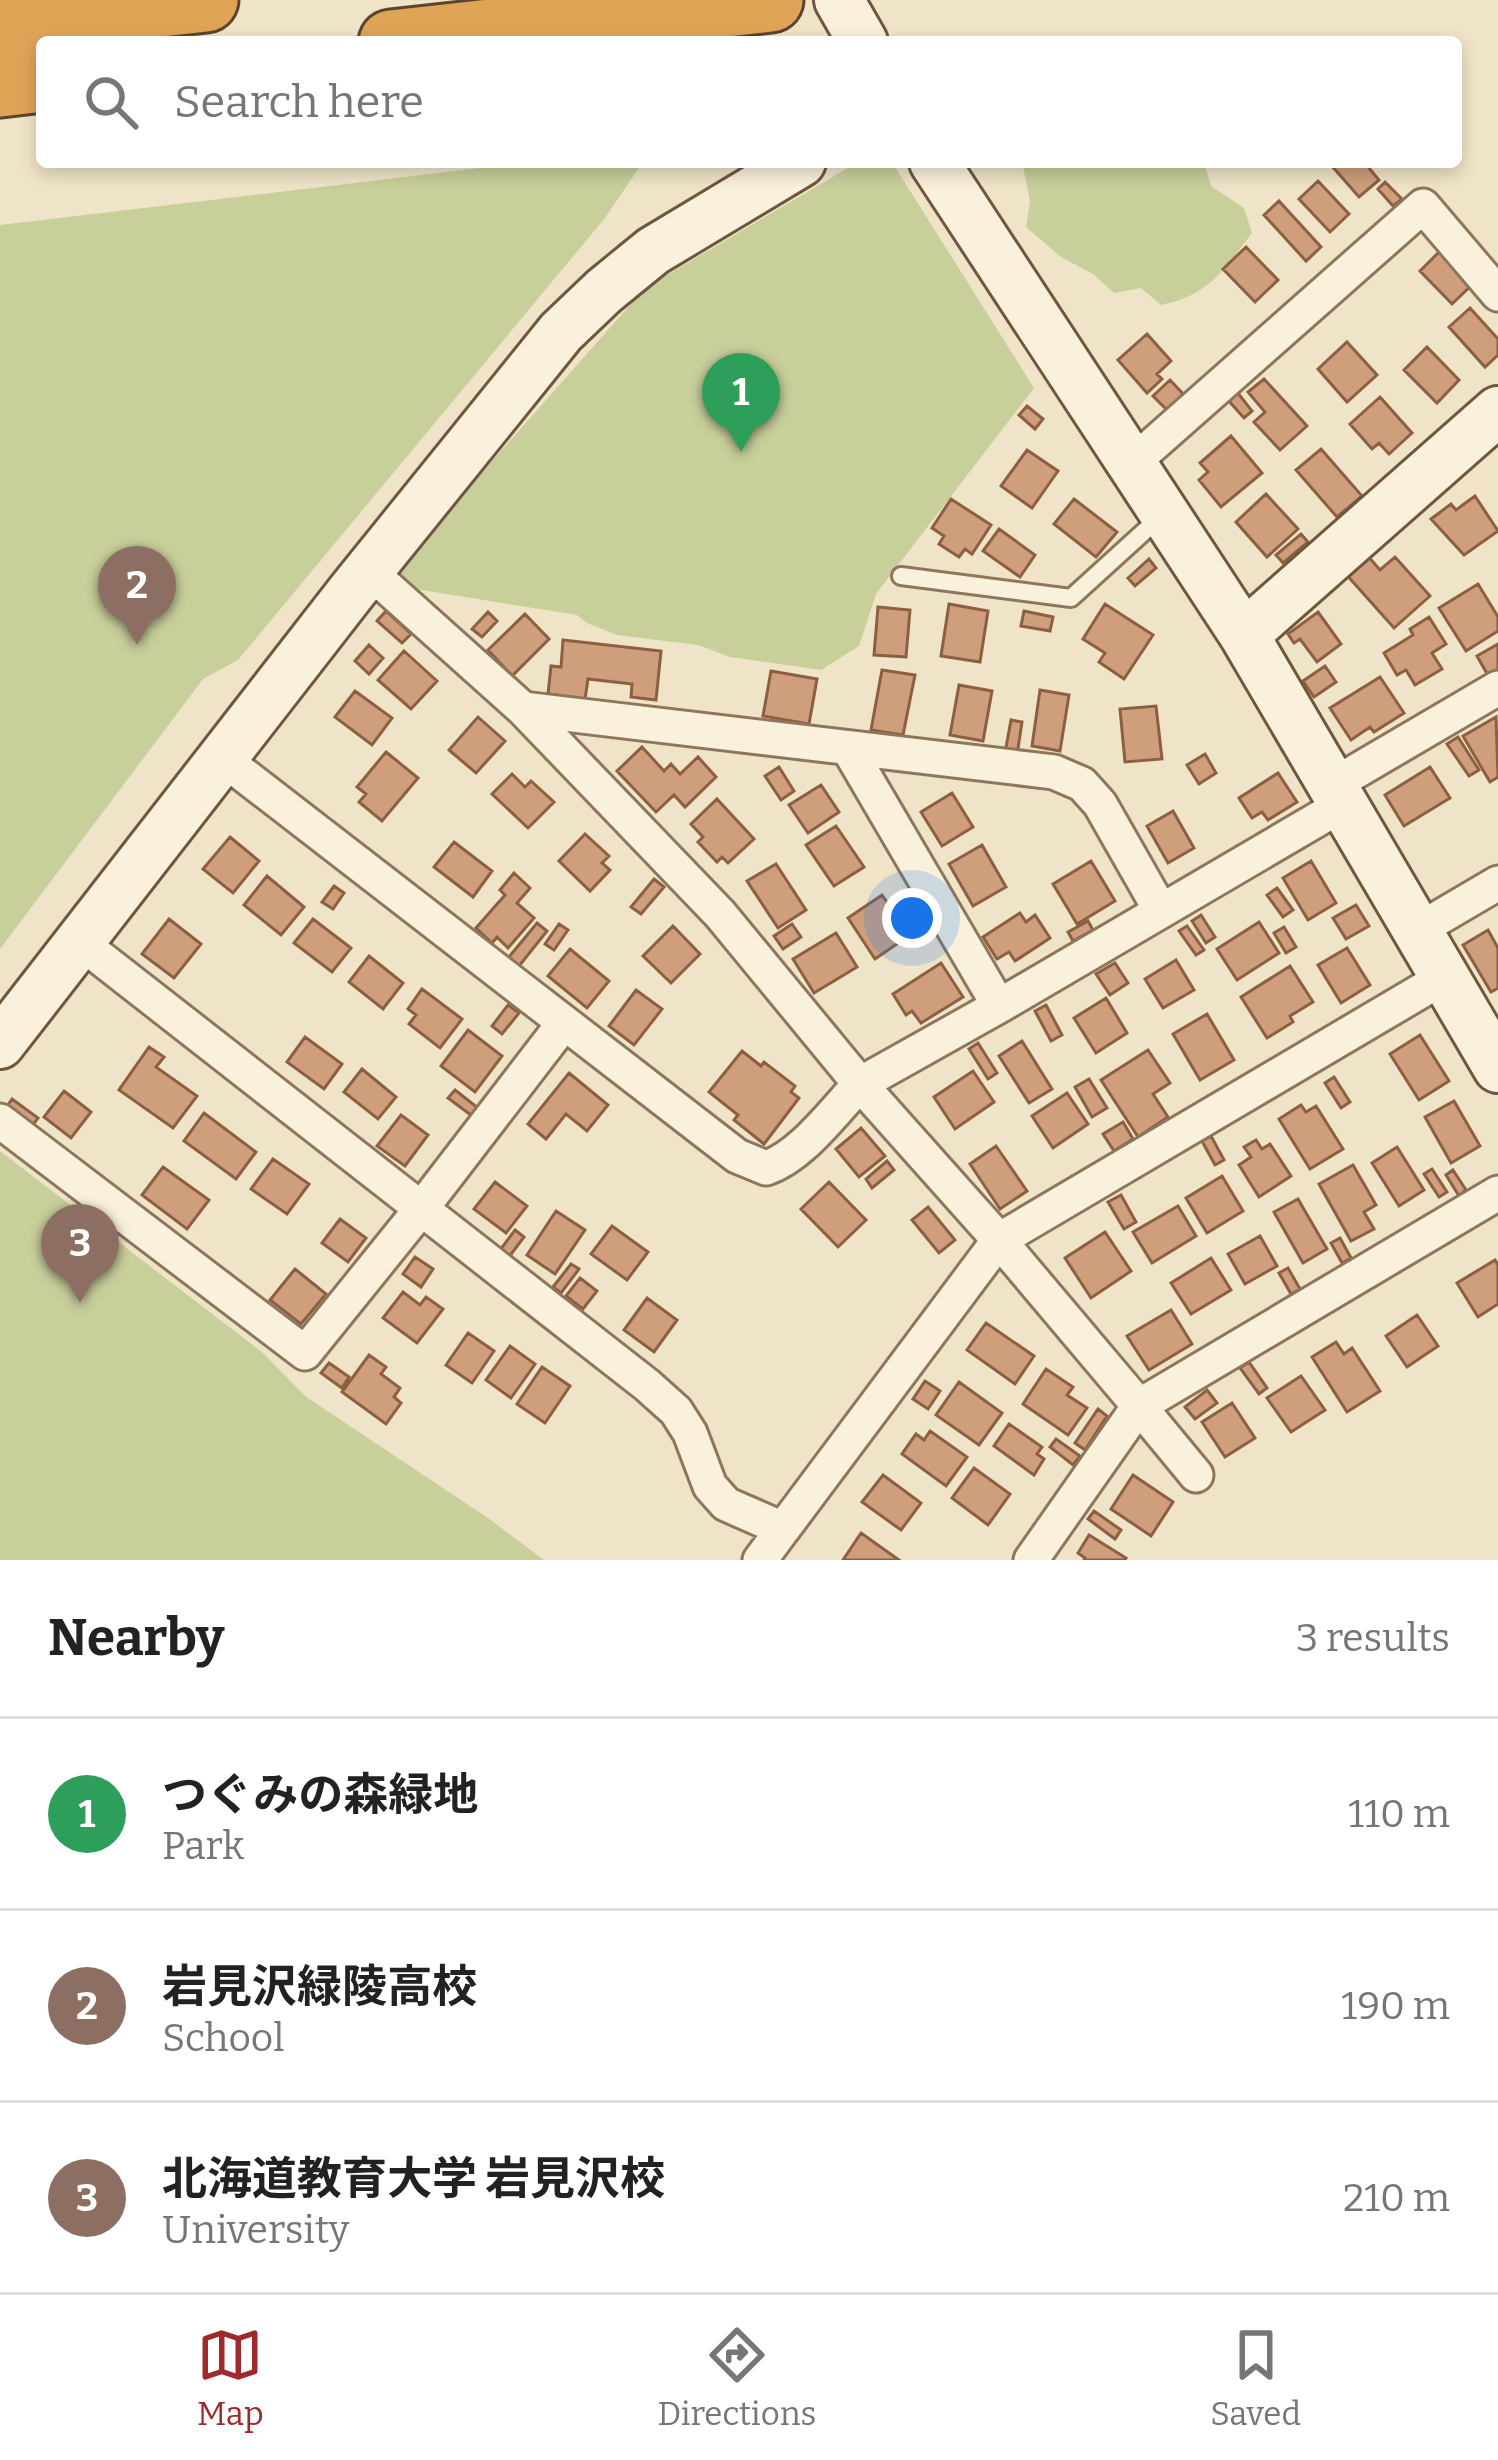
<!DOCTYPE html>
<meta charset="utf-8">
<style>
:root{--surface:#fff;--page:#f2f2f2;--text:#222;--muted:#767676;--line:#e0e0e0;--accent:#9e2a2b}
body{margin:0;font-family:Bitter,"Noto Sans JP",serif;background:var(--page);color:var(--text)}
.you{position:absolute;left:912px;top:918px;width:42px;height:42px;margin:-30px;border:9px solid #fff;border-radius:50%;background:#1a73e8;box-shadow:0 0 0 18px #1a73e833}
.badge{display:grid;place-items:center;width:78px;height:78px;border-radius:50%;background:var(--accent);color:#fff;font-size:39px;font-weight:700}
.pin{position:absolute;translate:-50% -99px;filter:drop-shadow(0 3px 6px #0008)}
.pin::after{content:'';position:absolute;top:63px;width:42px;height:36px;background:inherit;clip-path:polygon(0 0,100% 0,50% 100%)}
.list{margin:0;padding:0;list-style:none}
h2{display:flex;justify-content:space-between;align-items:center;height:156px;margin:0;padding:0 48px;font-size:51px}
h2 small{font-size:39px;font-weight:400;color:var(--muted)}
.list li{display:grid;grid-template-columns:78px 1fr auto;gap:36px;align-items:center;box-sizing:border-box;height:192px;padding:0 48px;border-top:3px solid var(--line)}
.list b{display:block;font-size:45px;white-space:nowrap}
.list p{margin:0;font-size:39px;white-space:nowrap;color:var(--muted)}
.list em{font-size:39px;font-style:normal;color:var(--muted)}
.icon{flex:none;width:66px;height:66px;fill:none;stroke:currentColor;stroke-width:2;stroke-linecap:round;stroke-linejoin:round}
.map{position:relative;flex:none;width:1498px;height:1560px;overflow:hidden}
.search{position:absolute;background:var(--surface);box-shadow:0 6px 18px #0003;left:36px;right:36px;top:36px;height:132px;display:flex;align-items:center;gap:30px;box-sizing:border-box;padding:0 42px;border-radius:12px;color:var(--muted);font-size:45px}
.sheet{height:732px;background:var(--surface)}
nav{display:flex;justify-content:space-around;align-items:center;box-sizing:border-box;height:168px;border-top:3px solid var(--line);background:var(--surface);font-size:33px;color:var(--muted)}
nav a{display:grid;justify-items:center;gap:6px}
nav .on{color:var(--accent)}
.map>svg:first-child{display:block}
</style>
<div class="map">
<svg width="1498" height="1560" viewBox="0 0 1498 1560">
<rect width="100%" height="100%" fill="#f0e4c8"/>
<path fill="#c9cf9b" d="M532 162H643L605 218 238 660 203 679 0 949V225Z
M858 162H892L1034 388 876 594 859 646 821 670 730 657 698 645 617 635 587 623 577 615 415 589 395 571 645 288Z
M1022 162H1204L1211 186 1244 208 1252 233C1224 269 1209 296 1161 305L1141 288 1114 293 1093 274 1061 257 1026 227 1030 201Z
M0 1151 263 1353 305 1396 488 1518 544 1560H0Z"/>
<path fill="#cf9f7d" stroke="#8d5f41" stroke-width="3" d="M1334 162H1364L1379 180 1359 197 1331 165Z
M1318 181 1349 214 1330 232 1299 199Z
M1385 182 1402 199 1393 206 1378 189Z
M1279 201 1321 247 1306 261 1264 215Z
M1246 247 1278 280 1255 302 1223 269Z
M1443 248 1476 281 1452 304 1420 271Z
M1470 308 1498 339V355L1485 367 1449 327Z
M1147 334 1171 361 1157 374 1162 379 1147 393 1118 360Z
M1347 342 1377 375 1347 402 1318 369Z
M1427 347 1459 380 1437 403 1404 370Z
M1264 379 1307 426 1280 450 1254 422 1265 412 1248 392Z
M1170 380 1186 397 1169 412 1153 396Z
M1237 392 1252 411 1244 418 1228 400Z
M1380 397 1412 433 1389 454 1379 443 1372 449 1350 424Z
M1027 406 1043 419 1035 429 1019 415Z
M1231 436 1262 473 1221 507 1199 480 1208 472 1200 463Z
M1321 449 1362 496 1337 517 1296 470Z
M1027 450 1058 471 1032 508 1001 486Z
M1266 494 1298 529 1267 557 1236 522Z
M1475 496 1498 531 1464 555 1431 519 1451 504 1456 510Z
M951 499 991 525 972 554 965 549 959 557 939 544 944 536 932 528Z
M1074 499 1117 532 1096 557 1054 524Z
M999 529 1035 555 1020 577 983 551Z
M1301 534 1308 542 1283 563 1276 555Z
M1366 554 1380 570 1395 557 1430 596 1394 628 1345 573Z
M1149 559 1156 568 1135 586 1128 578Z
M1478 584 1498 617V631L1466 651 1439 608Z
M949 604 988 611 980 662 941 656Z
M1105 604 1153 635 1124 679 1099 662 1105 653 1083 639Z
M878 607 910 610 906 657 874 655Z
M386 611 411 634 402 643 377 621Z
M1024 611 1053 617 1050 631 1021 626Z
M488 612 497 621 482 637 472 629Z
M1318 612 1341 644 1317 662 1300 639 1294 643 1288 634Z
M525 614 549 639 512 676 488 650Z
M1429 617 1446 644 1432 653 1442 669 1415 685 1406 670 1397 675 1384 653 1413 635 1410 629Z
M563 640 661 651 656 700 631 697 632 684 588 679 585 699 548 694 551 666 561 667Z
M1498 644V671L1489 677 1477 656Z
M369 645 383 658 369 674 355 661Z
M404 651 437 681 411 709 378 680Z
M1325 666 1336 682 1314 697 1303 681Z
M882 670 915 675 903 735 871 730Z
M771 671 817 679 809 724 763 716Z
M1380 677 1404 713 1374 732 1370 727 1351 740 1330 708Z
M959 685 992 691 983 741 950 735Z
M1040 690 1069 695 1060 751 1032 746Z
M355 691 392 718 372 745 335 717Z
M1156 706 1162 759 1125 762 1120 709Z
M478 717 505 741 476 773 449 750Z
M1496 717 1498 777 1490 782 1463 736Z
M1011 720 1022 722 1017 755 1005 753Z
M1458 737 1479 770 1469 776 1447 744Z
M642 747 664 771 671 764 680 774 698 757 716 777 685 807 674 795 656 812 617 771Z
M386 752 418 778 382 821 359 802 366 794 357 787Z
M1205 754 1216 773 1199 784 1187 765Z
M779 767 794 791 781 800 765 776Z
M1430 767 1450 798 1404 826 1385 795Z
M1278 773 1297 802 1268 820 1262 812 1252 818 1239 798Z
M512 774 525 787 531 781 554 802 528 828 492 794Z
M821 785 839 812 808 833 789 805Z
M952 793 973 827 942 846 921 812Z
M717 799 754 839 728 863 722 857 717 862 698 842 703 837 691 824Z
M1173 811 1194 848 1168 863 1147 826Z
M836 826 864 867 834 886 806 845Z
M585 834 609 856 602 863 610 870 590 891 559 861Z
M230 837 259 861 233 893 203 869Z
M454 842 492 871 473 897 434 867Z
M982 845 1006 887 973 906 949 864Z
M1091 861 1115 901 1077 924 1053 884Z
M1311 861 1336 903 1308 920 1283 878Z
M776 864 806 910 778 928 747 881Z
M514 873 530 888 517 903 534 918 508 948 497 937 492 943 476 928 505 895 500 890Z
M267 876 304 907 281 935 244 905Z
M654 879 664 887 641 914 631 907Z
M334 886 344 893 333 909 322 902Z
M1277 888 1293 910 1283 917 1267 895Z
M882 895 910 935 875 959 848 918Z
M1356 905 1369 926 1346 939 1333 918Z
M1020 913 1026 922 1035 915 1050 938 1015 961 1009 952 997 959 983 937Z
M1201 915 1215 937 1206 943 1192 921Z
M169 919 201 944 174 978 142 954Z
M313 919 351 948 332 972 294 943Z
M1088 921 1093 930 1073 941 1068 932Z
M1259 922 1279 953 1237 980 1217 949Z
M537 923 547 931 519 966 509 957Z
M559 924 568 930 554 950 545 944Z
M792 924 801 937 783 949 774 936Z
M673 926 700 954 671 983 643 956Z
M1187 926 1204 950 1196 955 1179 931Z
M1284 927 1296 947 1286 953 1274 933Z
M1488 930 1498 948V988L1491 992 1463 945Z
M836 933 857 967 814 993 793 959Z
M1347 948 1370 985 1341 1003 1318 965Z
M570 949 609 981 587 1008 548 976Z
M369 956 403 983 383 1009 349 982Z
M1176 960 1194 990 1163 1008 1145 979Z
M941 963 963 997 921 1023 912 1011 906 1015 893 994Z
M1115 963 1128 983 1110 995 1096 974Z
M1290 966 1313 1002 1290 1016 1293 1022 1267 1038 1241 997Z
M422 989 462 1019 440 1048 409 1024 416 1015 408 1009Z
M636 990 662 1009 634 1045 609 1026Z
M1106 998 1127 1033 1096 1053 1074 1018Z
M508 1005 519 1013 502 1034 492 1026Z
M1046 1005 1062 1035 1051 1041 1035 1011Z
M1207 1014 1234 1060 1200 1080 1173 1034Z
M468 1030 502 1056 475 1092 441 1066Z
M1420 1035 1449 1081 1419 1100 1390 1054Z
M305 1037 342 1064 324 1089 287 1062Z
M1022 1041 1052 1089 1029 1103 999 1056Z
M978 1043 997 1073 988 1079 969 1049Z
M149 1047 164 1057 156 1067 197 1096 173 1128 119 1090Z
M1148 1050 1170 1083 1153 1094 1168 1117 1138 1137 1101 1080Z
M742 1051 761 1066 764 1062 795 1086 791 1092 799 1098 764 1144 734 1120 738 1115 709 1092Z
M362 1069 396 1097 378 1119 344 1092Z
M973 1071 994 1102 955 1129 934 1097Z
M569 1073 608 1105 587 1131 566 1114 546 1139 528 1124Z
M1334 1077 1350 1102 1341 1108 1325 1083Z
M1089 1079 1107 1108 1092 1117 1075 1087Z
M455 1090 478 1108 472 1116 448 1098Z
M64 1091 91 1112 71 1138 44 1117Z
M1067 1093 1088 1124 1053 1148 1032 1116Z
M12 1099 38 1118 29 1130 3 1112Z
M1454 1101 1480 1146 1451 1163 1425 1117Z
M1301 1105 1306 1112 1316 1106 1343 1149 1310 1169 1279 1119Z
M204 1113 256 1152 236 1179 184 1141Z
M401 1115 428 1135 405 1166 377 1146Z
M1123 1122 1133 1139 1114 1151 1103 1134Z
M861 1128 885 1156 859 1177 836 1149Z
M1211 1136 1224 1160 1215 1165 1202 1141Z
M1256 1140 1262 1149 1270 1144 1291 1176 1259 1197 1239 1165 1251 1157 1244 1147Z
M996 1146 1027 1191 1000 1209 970 1164Z
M1397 1147 1424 1190 1399 1206 1372 1163Z
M273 1159 309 1184 287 1214 251 1189Z
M887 1161 894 1170 872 1188 866 1179Z
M1353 1165 1376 1205 1364 1212 1374 1229 1351 1241 1319 1184Z
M163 1167 209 1200 187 1229 142 1195Z
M1432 1169 1447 1192 1439 1197 1424 1174Z
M1453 1170 1466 1190 1459 1196 1446 1175Z
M1222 1176 1243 1211 1207 1233 1186 1198Z
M495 1182 527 1206 506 1233 474 1209Z
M829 1182 866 1220 838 1247 801 1209Z
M1121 1195 1136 1222 1124 1229 1108 1202Z
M1298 1199 1327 1249 1303 1263 1274 1212Z
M1178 1206 1196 1236 1152 1263 1133 1232Z
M928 1207 955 1240 939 1253 912 1220Z
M556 1211 585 1230 555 1274 527 1255Z
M340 1219 366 1238 348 1262 322 1243Z
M612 1226 648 1252 627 1280 591 1254Z
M515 1230 524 1237 509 1257 500 1250Z
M1105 1232 1131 1271 1091 1298 1065 1258Z
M1260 1236 1277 1266 1245 1284 1228 1254Z
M1340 1238 1351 1258 1342 1263 1331 1243Z
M415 1257 433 1269 421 1287 403 1274Z
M1211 1258 1231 1290 1191 1314 1171 1283Z
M1495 1260 1498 1265V1304L1478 1317 1457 1283Z
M571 1264 579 1269 561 1293 553 1287Z
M1288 1268 1300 1289 1291 1294 1279 1273Z
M295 1269 326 1294 301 1324 270 1300Z
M580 1278 597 1291 583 1309 566 1296Z
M403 1292 420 1305 426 1297 443 1309 417 1343 383 1318Z
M647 1298 677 1320 654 1352 624 1330Z
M1171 1310 1192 1344 1149 1370 1127 1336Z
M1417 1315 1438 1346 1407 1367 1386 1336Z
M986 1323 1034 1356 1015 1384 967 1350Z
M468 1333 494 1351 472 1383 446 1365Z
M1336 1342 1344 1354 1352 1348 1380 1391 1347 1412 1312 1357Z
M510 1346 535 1364 511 1398 486 1380Z
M369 1355 386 1367 381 1374 400 1388 394 1397 401 1403 386 1424 342 1392Z
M1249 1362 1267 1388 1259 1394 1240 1368Z
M329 1363 349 1377 342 1388 321 1373Z
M542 1367 570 1386 545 1423 517 1404Z
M1046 1369 1073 1387 1067 1395 1087 1408 1068 1435 1023 1404Z
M1301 1376 1325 1410 1291 1432 1267 1398Z
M925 1381 940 1391 928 1409 913 1399Z
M959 1382 1002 1413 979 1445 936 1415Z
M1207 1390 1217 1403 1195 1419 1185 1407Z
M1232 1403 1255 1438 1225 1457 1202 1422Z
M1098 1409 1107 1416 1085 1450 1075 1443Z
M1009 1424 1042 1447 1037 1454 1044 1459 1034 1475 994 1446Z
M930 1431 967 1457 946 1486 902 1454 916 1434 924 1440Z
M1056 1439 1080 1456 1073 1465 1050 1447Z
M974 1468 1010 1494 988 1525 952 1498Z
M883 1475 921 1503 901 1530 862 1502Z
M1133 1475 1173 1502 1151 1536 1111 1509Z
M1094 1511 1121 1530 1115 1539 1088 1519Z
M861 1533 899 1560H843Z
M1089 1535 1126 1558 1125 1560H1084L1085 1558 1078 1553Z"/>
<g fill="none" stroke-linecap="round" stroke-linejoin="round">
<defs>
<path id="lane" d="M901 576 1071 598 1159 518"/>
<path id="street" d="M1130 465 1423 206 1498 294
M523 709 1054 772 1082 784 1100 804 1161 911
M848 748 999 1006
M222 758 737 1156 766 1168C802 1156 834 1111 860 1084L720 914 523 709 369 571
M1331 786 1498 688
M1342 805 999 1006 860 1084 999 1240 1443 978
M1418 930 1498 883
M80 942 647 1385 676 1411 690 1433 710 1486 726 1504 783 1529 760 1560
M0 1121 305 1353 421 1209 564 1023
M1196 1475 1139 1406 1498 1193
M783 1529 999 1240 1139 1406 1031 1560"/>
<path id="secondary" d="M839 0 863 42
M934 162 1244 635 1498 1068
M1244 635 1498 411
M0 1044 352 591 561 332 604 291 653 251 801 162"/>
<path id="highway" d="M0 23 206 0
M391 42 771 0
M0 85 42 80"/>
</defs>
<use href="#lane" stroke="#8d765c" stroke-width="22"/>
<use href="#street" stroke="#8d765c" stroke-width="39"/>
<use href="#secondary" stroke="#6f573f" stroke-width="54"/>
<use href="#highway" stroke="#5b4430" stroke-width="69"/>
<use href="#lane" stroke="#faf1dc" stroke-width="16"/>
<use href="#street" stroke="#faf1dc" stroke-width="33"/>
<use href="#secondary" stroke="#faf1dc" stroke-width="48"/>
<use href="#highway" stroke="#e0a457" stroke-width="63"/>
</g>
</svg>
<div class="you"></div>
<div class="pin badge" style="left:741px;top:452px;background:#2e9e5b">1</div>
<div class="pin badge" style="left:137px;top:645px;background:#8d6e63">2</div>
<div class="pin badge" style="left:80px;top:1303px;background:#8d6e63">3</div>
<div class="search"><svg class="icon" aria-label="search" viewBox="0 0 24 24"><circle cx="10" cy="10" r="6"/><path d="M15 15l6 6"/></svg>Search here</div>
</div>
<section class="sheet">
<h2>Nearby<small>3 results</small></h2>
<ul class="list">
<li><span class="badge" style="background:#2e9e5b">1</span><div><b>つぐみの森緑地</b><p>Park</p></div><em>110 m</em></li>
<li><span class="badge" style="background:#8d6e63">2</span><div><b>岩見沢緑陵高校</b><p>School</p></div><em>190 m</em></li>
<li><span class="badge" style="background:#8d6e63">3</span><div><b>北海道教育大学 岩見沢校</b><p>University</p></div><em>210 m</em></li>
</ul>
</section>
<nav>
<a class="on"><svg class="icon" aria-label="map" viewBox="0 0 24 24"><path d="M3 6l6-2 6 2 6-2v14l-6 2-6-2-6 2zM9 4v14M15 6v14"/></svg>Map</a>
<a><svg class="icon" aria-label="directions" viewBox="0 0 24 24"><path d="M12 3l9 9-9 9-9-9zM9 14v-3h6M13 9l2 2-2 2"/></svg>Directions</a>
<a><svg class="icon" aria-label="saved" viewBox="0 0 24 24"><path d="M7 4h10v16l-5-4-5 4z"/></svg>Saved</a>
</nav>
